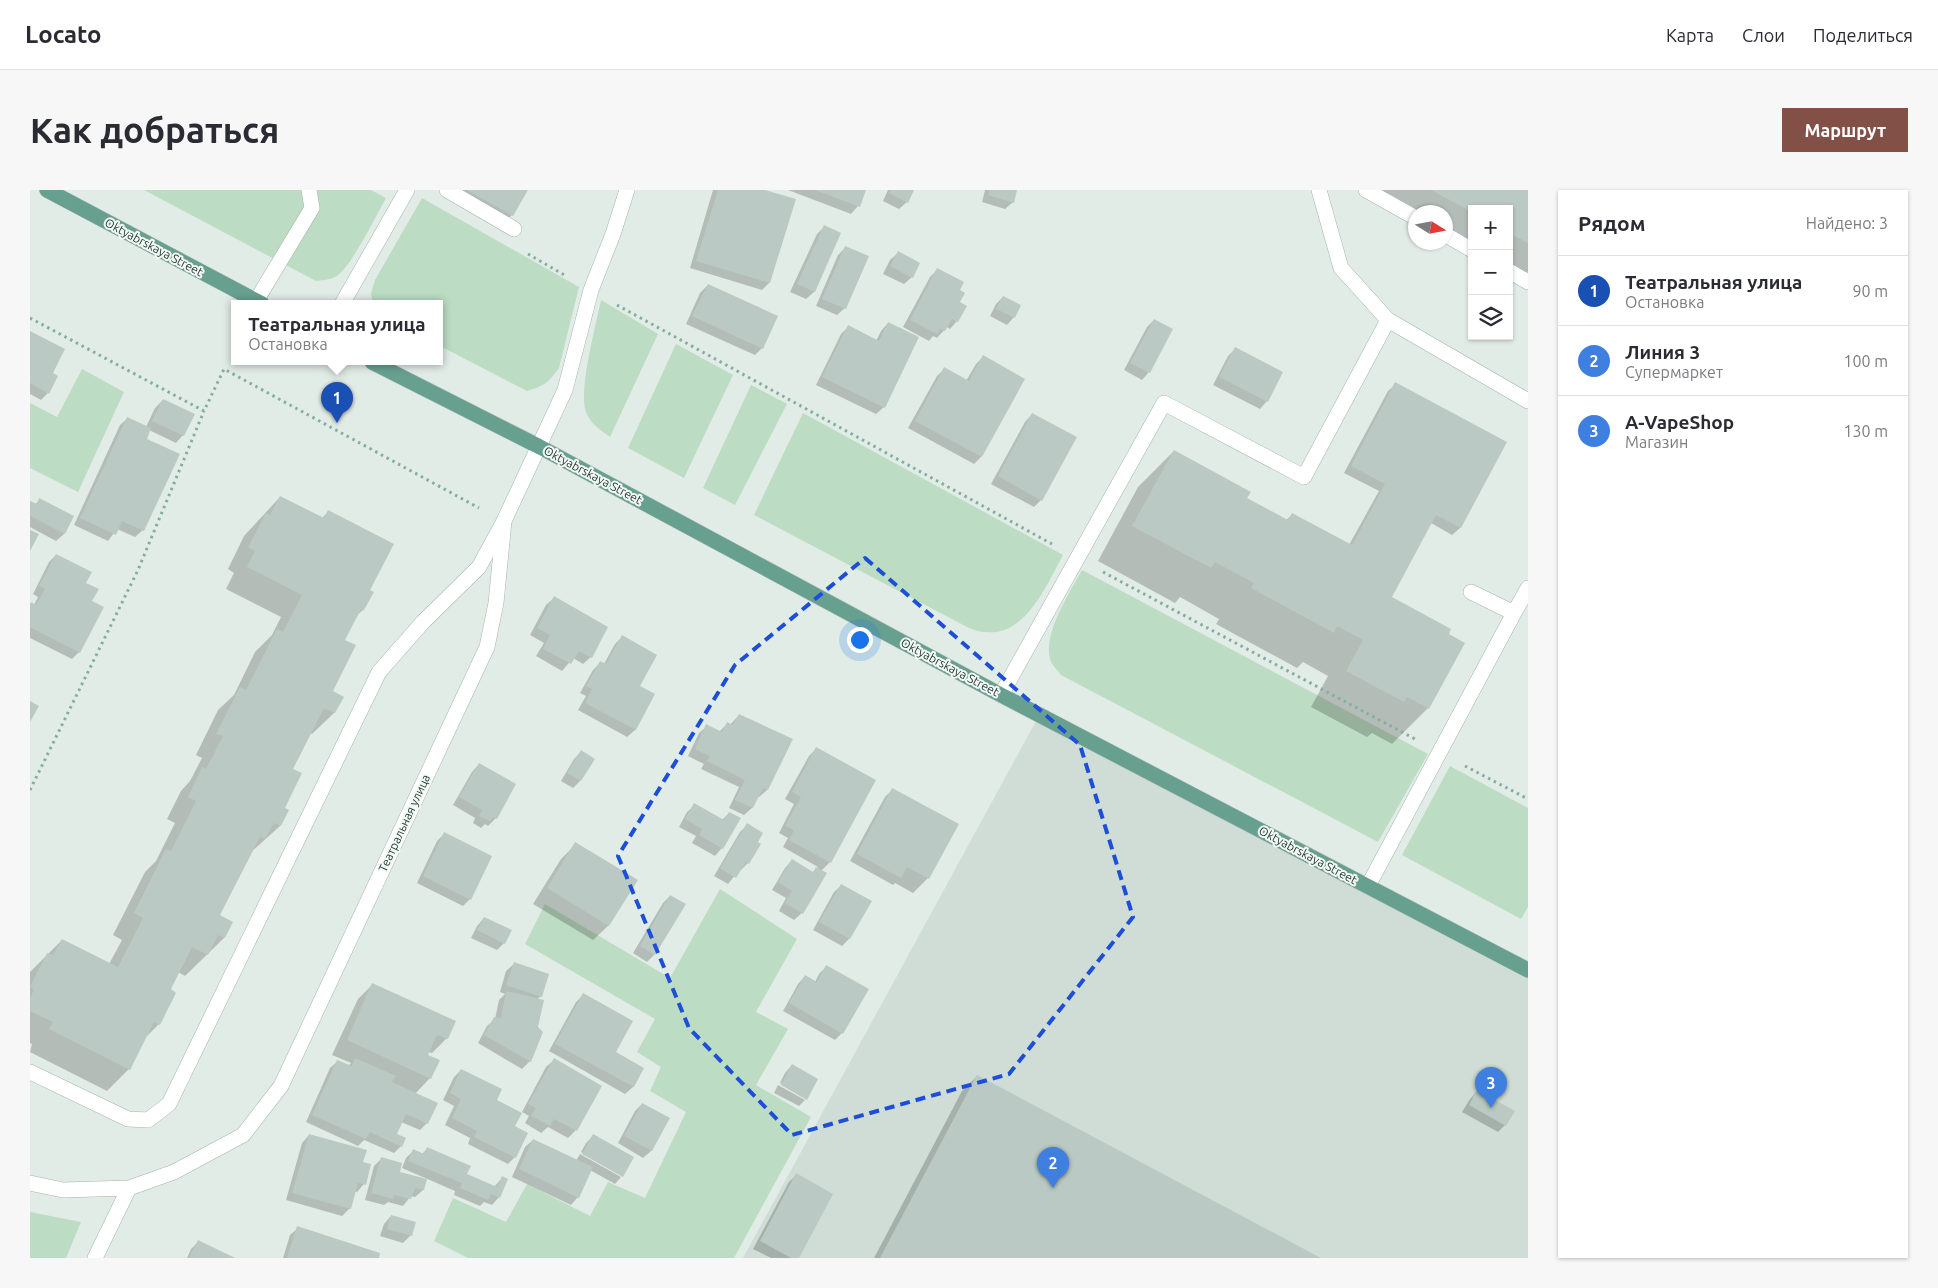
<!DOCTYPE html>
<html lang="ru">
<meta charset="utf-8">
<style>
:root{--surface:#fff;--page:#f7f7f7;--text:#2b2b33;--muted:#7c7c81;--line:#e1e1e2;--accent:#825047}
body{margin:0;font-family:Ubuntu,sans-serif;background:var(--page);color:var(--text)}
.controls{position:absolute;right:15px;top:15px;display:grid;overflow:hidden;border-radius:0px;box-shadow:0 1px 4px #0004}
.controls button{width:45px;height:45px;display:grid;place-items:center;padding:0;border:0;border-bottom:1px solid var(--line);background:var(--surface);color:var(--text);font:25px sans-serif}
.compass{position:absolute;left:1378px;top:15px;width:45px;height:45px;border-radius:50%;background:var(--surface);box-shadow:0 1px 4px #0004;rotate:101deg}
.you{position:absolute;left:829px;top:449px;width:18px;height:18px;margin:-12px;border:4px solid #fff;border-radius:50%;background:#1a73e8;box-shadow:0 0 0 8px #1a73e833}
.badge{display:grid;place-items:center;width:32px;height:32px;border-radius:50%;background:var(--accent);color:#fff;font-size:16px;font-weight:700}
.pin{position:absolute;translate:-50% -41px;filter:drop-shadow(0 1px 2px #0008)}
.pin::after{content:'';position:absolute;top:26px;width:18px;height:15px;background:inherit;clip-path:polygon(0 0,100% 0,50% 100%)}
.popup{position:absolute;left:201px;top:110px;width:212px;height:65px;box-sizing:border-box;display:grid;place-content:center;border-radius:0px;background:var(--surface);filter:drop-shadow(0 1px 4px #0005);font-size:16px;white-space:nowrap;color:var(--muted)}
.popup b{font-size:19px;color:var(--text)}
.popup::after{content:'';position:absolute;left:50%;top:100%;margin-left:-10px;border:10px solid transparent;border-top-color:var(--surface)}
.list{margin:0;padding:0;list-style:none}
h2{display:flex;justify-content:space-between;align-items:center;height:65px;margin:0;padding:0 20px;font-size:21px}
h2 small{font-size:16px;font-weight:400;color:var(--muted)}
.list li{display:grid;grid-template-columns:32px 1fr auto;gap:15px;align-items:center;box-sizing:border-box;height:70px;padding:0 20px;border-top:1px solid var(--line)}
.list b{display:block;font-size:19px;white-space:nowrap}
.list p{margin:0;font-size:16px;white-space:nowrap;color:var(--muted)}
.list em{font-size:16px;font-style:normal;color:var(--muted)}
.icon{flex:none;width:28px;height:28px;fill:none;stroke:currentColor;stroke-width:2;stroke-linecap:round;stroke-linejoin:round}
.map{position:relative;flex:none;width:1498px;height:1068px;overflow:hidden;border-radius:0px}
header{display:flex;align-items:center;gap:30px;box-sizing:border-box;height:70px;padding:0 25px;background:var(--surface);border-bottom:1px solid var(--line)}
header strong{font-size:24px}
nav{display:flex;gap:28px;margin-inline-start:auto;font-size:18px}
.intro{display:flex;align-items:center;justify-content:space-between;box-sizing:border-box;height:120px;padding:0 30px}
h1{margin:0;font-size:35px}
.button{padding:12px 22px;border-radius:0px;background:var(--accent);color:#fff;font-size:18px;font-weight:700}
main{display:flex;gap:30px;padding:0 30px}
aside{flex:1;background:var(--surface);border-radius:0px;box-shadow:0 1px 4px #0004}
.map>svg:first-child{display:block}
</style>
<header>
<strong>Locato</strong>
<nav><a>Карта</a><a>Слои</a><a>Поделиться</a></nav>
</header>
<div class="intro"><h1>Как добраться</h1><a class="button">Маршрут</a></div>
<main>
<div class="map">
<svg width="1498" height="1068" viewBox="0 0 1498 1068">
<rect width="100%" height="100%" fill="#e2ece7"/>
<path fill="#d0dcd6" d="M1012 520 1498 777V1068H713Z"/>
<path fill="#bcdcc3" d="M114 0H341L356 8C346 26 322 75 308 85 302 90 293 90 286 91Z
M392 8 549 97 529 178C518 193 514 196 497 201L410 156V114H343L341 103 345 90Z
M571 110 628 144 580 247C570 240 560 233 556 222 548 201 566 135 571 110Z
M646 154 703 185 654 288 598 258Z
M52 179 94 202 48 302 0 278V213L27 227Z
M721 195 757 214 705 315 673 298Z
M773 223 1033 365C1017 394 996 447 955 442 950 442 944 440 939 438L724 325Z
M1052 380 1398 564 1348 652 1031 485C1028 481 1023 476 1021 472 1011 446 1040 402 1052 380Z
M1420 576 1498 618V717L1491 729 1372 665Z
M690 699 767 749 726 822 758 839 726 895 781 927 704 1068H438L404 1051 423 1008 476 1032 497 994 560 1026 578 992 615 1008 656 922 620 901 631 877 607 862 625 829 495 754 515 714 640 788Z
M0 1022 51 1032 36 1068H0Z"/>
<path fill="#0003" d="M418 0H496L482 25 474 33Z
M683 0H731L764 10 739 93 732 100 660 78Z
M758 0H834L828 16 821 24Z
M858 0H881L877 12 869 19 853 11Z
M955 0H986L983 12 975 19 952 12Z
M1346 0H1498V95L1479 85V19H1442V64L1416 50V22H1386Z
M794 37 809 44 784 102 776 109 760 102 787 44Z
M815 58V118L807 125 786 116 808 65Z
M868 63 882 87 874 94 853 84 860 70Z
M907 80 928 101 929 113 927 131 920 139 917 137 907 148 903 146 899 151 873 137 900 87Z
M678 95 732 158 725 165 656 134 670 103Z
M973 107 984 127 977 135 960 126 966 114Z
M1124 130 1119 182 1112 190 1094 180 1117 137Z
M858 133 854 217 846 224 786 195 811 144 818 137 846 151 851 141Z
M0 142 21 184 18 203 11 210 0 204Z
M1205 159 1237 211 1230 219 1183 195 1198 166Z
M953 167 993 189 951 267 944 274 878 238 907 186 914 179 936 191 946 174Z
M1366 194 1475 253 1430 338 1422 345 1401 333 1360 407 1417 445 1398 518 1362 554 1342 543 1337 547 1281 517 1298 486 1273 472 1267 478 1186 434 1189 429 1150 407 1145 413 1068 371 1108 297 1144 261 1215 309 1256 330 1262 325 1319 355 1349 301 1314 283 1358 201Z
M133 210 153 245 146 253 119 240 115 249 113 340 105 347 87 339 78 351 44 335 90 235 98 228 116 237 125 218Z
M1002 224 1011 310 1004 317 961 294 995 232Z
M250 307 292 328 298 322 339 401 342 402 333 420 325 427 313 451 301 502 312 507 304 523 282 544 280 543 261 580 253 619 257 621 250 636 220 663 189 725 201 732 194 748 155 786 148 782 139 800 144 803 129 834 115 848 99 879 77 901 0 862 2 854 0 853V782L32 750 79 774 92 750 83 745 115 682 126 671 145 633 137 629 151 601 160 591 172 568 166 565 188 520 204 505 225 462 242 445 251 427 196 399 204 383 198 379 214 346Z
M9 310 42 327 34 344 26 351 0 337V312L5 315Z
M26 365 55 393 60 412 49 462 42 469 0 448V415H4L8 407 3 404 19 372Z
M524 408 561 467 553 474 543 468 532 481 506 466 514 453 500 445 516 415Z
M592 447 609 496 624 504 605 540 597 547 548 520 556 506 550 503 563 480 570 473 574 474 585 454Z
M709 525 761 550 737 600 729 607 727 606 722 618 714 625 699 618 709 597 671 579 674 574 658 566 669 543 677 536 689 542 697 534 700 535Z
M786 559 800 672 791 681 772 723 764 730 749 721 756 708 742 700 755 678 762 670 782 683 788 677 753 657 758 648 749 643 764 614 755 609 779 566Z
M551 562 563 569 550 591 543 598 531 591 544 569Z
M449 574 466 628 458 636 455 634 451 638 443 633 445 628 423 615 442 582Z
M863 599 927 635 898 688 883 703 865 693 863 695 820 671 855 607Z
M665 615 692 630 699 623 692 658 685 666 662 653 666 646 649 637 657 622Z
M717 635 718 673 711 680 710 679 698 694 684 686 710 642Z
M414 644 440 709 433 716 387 693 407 651Z
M546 654 606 690 578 736 563 750 503 714 531 669Z
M812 695 819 749 812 756 783 740 804 702Z
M640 706 654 715 624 765 617 772 603 763 633 713Z
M454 728 474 753 467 760 441 748 447 736Z
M484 774 511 806 507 809V837L511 842 500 871 492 879 448 853 457 836 465 829 469 810 475 804 470 802 476 781Z
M797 776 812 843 805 850 753 821 768 794 775 786 785 792 789 784Z
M343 794 417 848 402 863 398 862 396 865 400 888 385 904 397 933 390 940 371 932 365 945 371 956 364 963 334 950 328 956 276 932 300 878 308 871 318 876 321 873 302 865 328 809Z
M553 805 584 863 612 879 603 897 595 904 519 861 546 812Z
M524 870 571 896 546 940 538 948 518 937 511 943 495 933 499 926 492 922 516 877Z
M762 875 787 889 775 910V907L750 893 755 883Z
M431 880 465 910 484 937 485 967 478 974 438 954 440 948 415 935 424 916 413 910 424 887Z
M947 886 1289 1068H844L932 901Z
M748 895 775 910 769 916 744 903Z
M1447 901 1475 935 1468 942 1432 922 1440 909Z
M612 914 639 929 621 961 613 968 588 953 605 921Z
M279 945 332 973 334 994 327 1002 324 1001 320 1018 312 1026 256 1010 272 953Z
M563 946 603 967 592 987V985L551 962 556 953Z
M503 950 546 971 550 964 591 987 585 994 560 980 548 1007 541 1015 482 987 495 957Z
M397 959 435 985 464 997 472 988 469 1007 462 1015 454 1012 450 1016 424 1005 425 1001 372 978 376 968 383 961 392 964Z
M352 968 368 983 396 990 393 1000 385 1007 381 1006 373 1016 358 1012 354 1015 335 1010 344 976Z
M766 985 801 1004 768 1068H741L723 1059 759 992Z
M361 1026 381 1045 373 1053 350 1046 354 1034Z
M268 1038 348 1064 347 1068H253L260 1045Z
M168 1052 202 1068H157L161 1059Z"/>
<path fill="#bac9c3" d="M437 0H498L483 26Z
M688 0H735L766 9 740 93 666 71Z
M785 0H836L830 17Z
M861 0H884L878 13 859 3Z
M960 0H987L984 13 958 5Z
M1401 0H1498V53L1479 43V19H1442V22Z
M794 35 811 43 785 102 767 94Z
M815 56 839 66 816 119 792 109Z
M868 61 890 73 883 88 860 76Z
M907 78 934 92 930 100 935 103 930 112 937 116 928 132 922 129 915 141 910 139 907 144 880 130Z
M678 94 748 126 733 159 662 126Z
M973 106 991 115 985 128 966 119Z
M1124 129 1143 139 1120 183 1100 173Z
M858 132 889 147 855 218 792 187 818 135 849 151Z
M0 141 35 159 23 183 28 186 19 204 0 193Z
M1205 157 1253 182 1238 212 1189 187Z
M953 165 995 189 952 267 885 231 914 177 939 191Z
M1365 192 1477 252 1431 338 1406 325 1362 407 1421 439 1419 444 1435 453 1399 519 1377 507 1374 512 1316 481 1333 450 1307 436 1304 443 1221 398 1224 393 1185 372 1181 378 1102 336 1144 260 1221 302 1217 308 1258 330 1262 323 1322 355 1355 294 1321 276Z
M133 209 165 224 154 246 122 231Z
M1002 223 1047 247 1012 311 968 286Z
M97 227 121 238 117 249 150 264 114 341 92 331 86 345 50 328Z
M250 306 294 328 298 320 364 354 340 400 344 402 334 420 331 419 315 450 326 455 303 501 314 507 305 523 294 518 263 579 272 583 255 618 259 620 251 636 244 633 235 649 230 647 190 725 203 732 195 748 188 745 178 765 162 757 141 799 146 803 130 835 124 832 100 880 19 839 23 832 0 821V808L4 800 0 797 17 763 23 765 32 749 88 777 113 728 104 723 136 659 141 661 166 611 158 607 172 577 176 579 193 546 186 544 210 497 216 500 247 439 253 442 272 405 217 377 225 361 218 357 236 323 240 325Z
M9 308 44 326 35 344 0 326V311L7 314Z
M0 340 9 344 0 361Z
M26 364 62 382 56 393 69 399 62 411 74 417 50 463 0 437V414L1 412 6 415 15 399 9 396Z
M524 406 578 437 562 468 549 461 541 474 513 459 520 445 507 438Z
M592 445 627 465 610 496 625 504 606 540 555 513 562 499 556 496 570 471 576 474Z
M0 511 9 516 0 532Z
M709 524 763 549 738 600 733 598 723 618 705 610 715 590 677 571 680 566 665 559 676 534 692 542 697 532 703 535Z
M786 557 846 590 801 673 759 650 764 640 755 636 771 607 762 602Z
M551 560 565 569 551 591 537 583Z
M449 573 486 594 467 629 463 627 460 631 449 626 452 620 429 607Z
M862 598 929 634 899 689 877 677 871 688 827 664Z
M664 613 694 630 699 622 711 628 693 659 669 645 672 639 655 629Z
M717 633 733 643 728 652 731 654 719 674 716 672 706 688 690 678Z
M414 642 462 666 441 710 393 686Z
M545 652 608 690 579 736 517 698Z
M762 669 783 682 786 677 797 683 773 724 755 713 762 701 748 692Z
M811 694 842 711 820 749 789 732Z
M640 705 656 714 625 765 610 756Z
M454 727 482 740 475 754 447 740Z
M484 772 519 784 512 807 476 795Z
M796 775 839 799 813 844 759 813 775 785 787 792Z
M342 793 426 831 418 849 407 845 398 865 410 870 401 889 317 850Z
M476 801 514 810 508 837 513 842 501 872 454 845 464 827 471 828Z
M553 803 603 831 586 862 614 878 604 897 525 854Z
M325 868 366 886 362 892 408 913 398 934 376 924 367 944 376 948 372 957 340 942 336 949 282 925 307 870 322 876Z
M524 868 572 896 547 941 524 929 520 936 501 926 506 918 498 914Z
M762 874 788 889 777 910 751 895Z
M431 879 472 899 467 910 492 923 485 936 498 943 486 968 444 947 447 941 422 928 431 909 420 903Z
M947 885 1028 928 1291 1068H850Z
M1447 900 1485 921 1476 936 1439 915Z
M612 913 640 928 622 961 594 946Z
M279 944 337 960 333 972 341 974 336 995 328 993 321 1019 262 1003Z
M563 944 604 967 593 987 552 964Z
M503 949 563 977 549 1008 489 979Z
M397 957 441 976 437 984 467 997 472 986 478 989 470 1008 461 1004 458 1010 430 998 432 993 378 971 383 959 394 964Z
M351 967 372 973 370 982 397 989 394 1000 385 998 381 1009 364 1005 363 1009 341 1003Z
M766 983 803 1004 769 1068H761L730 1051Z
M361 1025 386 1032 382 1046 357 1039Z
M267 1036 350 1063 349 1068H257Z
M168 1050 205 1068H159Z"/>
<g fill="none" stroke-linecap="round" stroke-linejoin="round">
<defs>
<path id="lane" d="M417 0 484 39
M1289 0 1311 78 1358 130
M1336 0 1386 28
M1416 45 1442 60
M1479 81 1498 92
M226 111 282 18 279 0
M312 114 377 0
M1441 402 1484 423 1498 398
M971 505 1134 213 1274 287 1358 130 1498 211
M1338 696 1484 423
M0 882 98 929 118 930 139 914 349 482 393 432 449 377 474 331"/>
<path id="street" d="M0 993 33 1000 99 998 144 982 213 945 251 896 457 457 466 413 474 331 535 200 561 100 583 44 597 0
M65 1068 99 998"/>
<path id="primary" d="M17 0 232 114
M342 172 510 257 971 505 1498 780"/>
</defs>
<use href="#lane" stroke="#a5b4ae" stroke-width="16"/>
<use href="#street" stroke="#a5b4ae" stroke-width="16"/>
<use href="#primary" stroke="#c1c8c6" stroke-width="16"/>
<path stroke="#84aea0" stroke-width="3" stroke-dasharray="2.5 4" stroke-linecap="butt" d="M498 64 536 86
M587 115 1022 354
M0 128 174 221 194 179 449 318
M1073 382 1385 549
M1435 576 1498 609
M0 600 108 380 174 221"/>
<use href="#lane" stroke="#fff" stroke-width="15"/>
<use href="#street" stroke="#fff" stroke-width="15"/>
<use href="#primary" stroke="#68a090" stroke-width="15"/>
</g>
<path fill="none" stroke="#1d4ed8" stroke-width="4" stroke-dasharray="10 6" stroke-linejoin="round" d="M835 368 1050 555 1103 727 979 884 762 945 659 838 588 666 705 475Z"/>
<g text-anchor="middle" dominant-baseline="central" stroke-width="4" stroke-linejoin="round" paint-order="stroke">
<g font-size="12" fill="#233c35" stroke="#f3f8f5">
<text transform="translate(124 57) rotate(28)">Oktyabrskaya Street</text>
<text transform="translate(563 285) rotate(28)">Oktyabrskaya Street</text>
<text transform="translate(920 477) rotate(28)">Oktyabrskaya Street</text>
<text transform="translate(374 633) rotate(-65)">Театральная улица</text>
<text transform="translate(1278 665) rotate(28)">Oktyabrskaya Street</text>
</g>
</g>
</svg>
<div class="controls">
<button>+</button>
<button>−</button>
<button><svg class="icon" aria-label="layers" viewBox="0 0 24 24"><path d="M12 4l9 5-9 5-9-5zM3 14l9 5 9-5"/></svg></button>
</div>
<svg class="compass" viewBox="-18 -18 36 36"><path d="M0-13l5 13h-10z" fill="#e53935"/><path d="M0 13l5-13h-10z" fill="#7c7c81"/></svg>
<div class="you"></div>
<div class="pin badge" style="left:307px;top:233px;background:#1a4fb4">1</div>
<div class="popup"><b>Театральная улица</b>Остановка</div>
<div class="pin badge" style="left:1023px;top:998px;background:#3f7fe0">2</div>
<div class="pin badge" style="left:1461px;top:918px;background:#3f7fe0">3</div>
</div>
<aside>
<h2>Рядом<small>Найдено: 3</small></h2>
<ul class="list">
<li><span class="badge" style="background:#1a4fb4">1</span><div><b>Театральная улица</b><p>Остановка</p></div><em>90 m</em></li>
<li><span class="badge" style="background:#3f7fe0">2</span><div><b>Линия 3</b><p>Супермаркет</p></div><em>100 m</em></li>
<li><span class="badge" style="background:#3f7fe0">3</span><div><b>A-VapeShop</b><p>Магазин</p></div><em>130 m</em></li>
</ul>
</aside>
</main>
